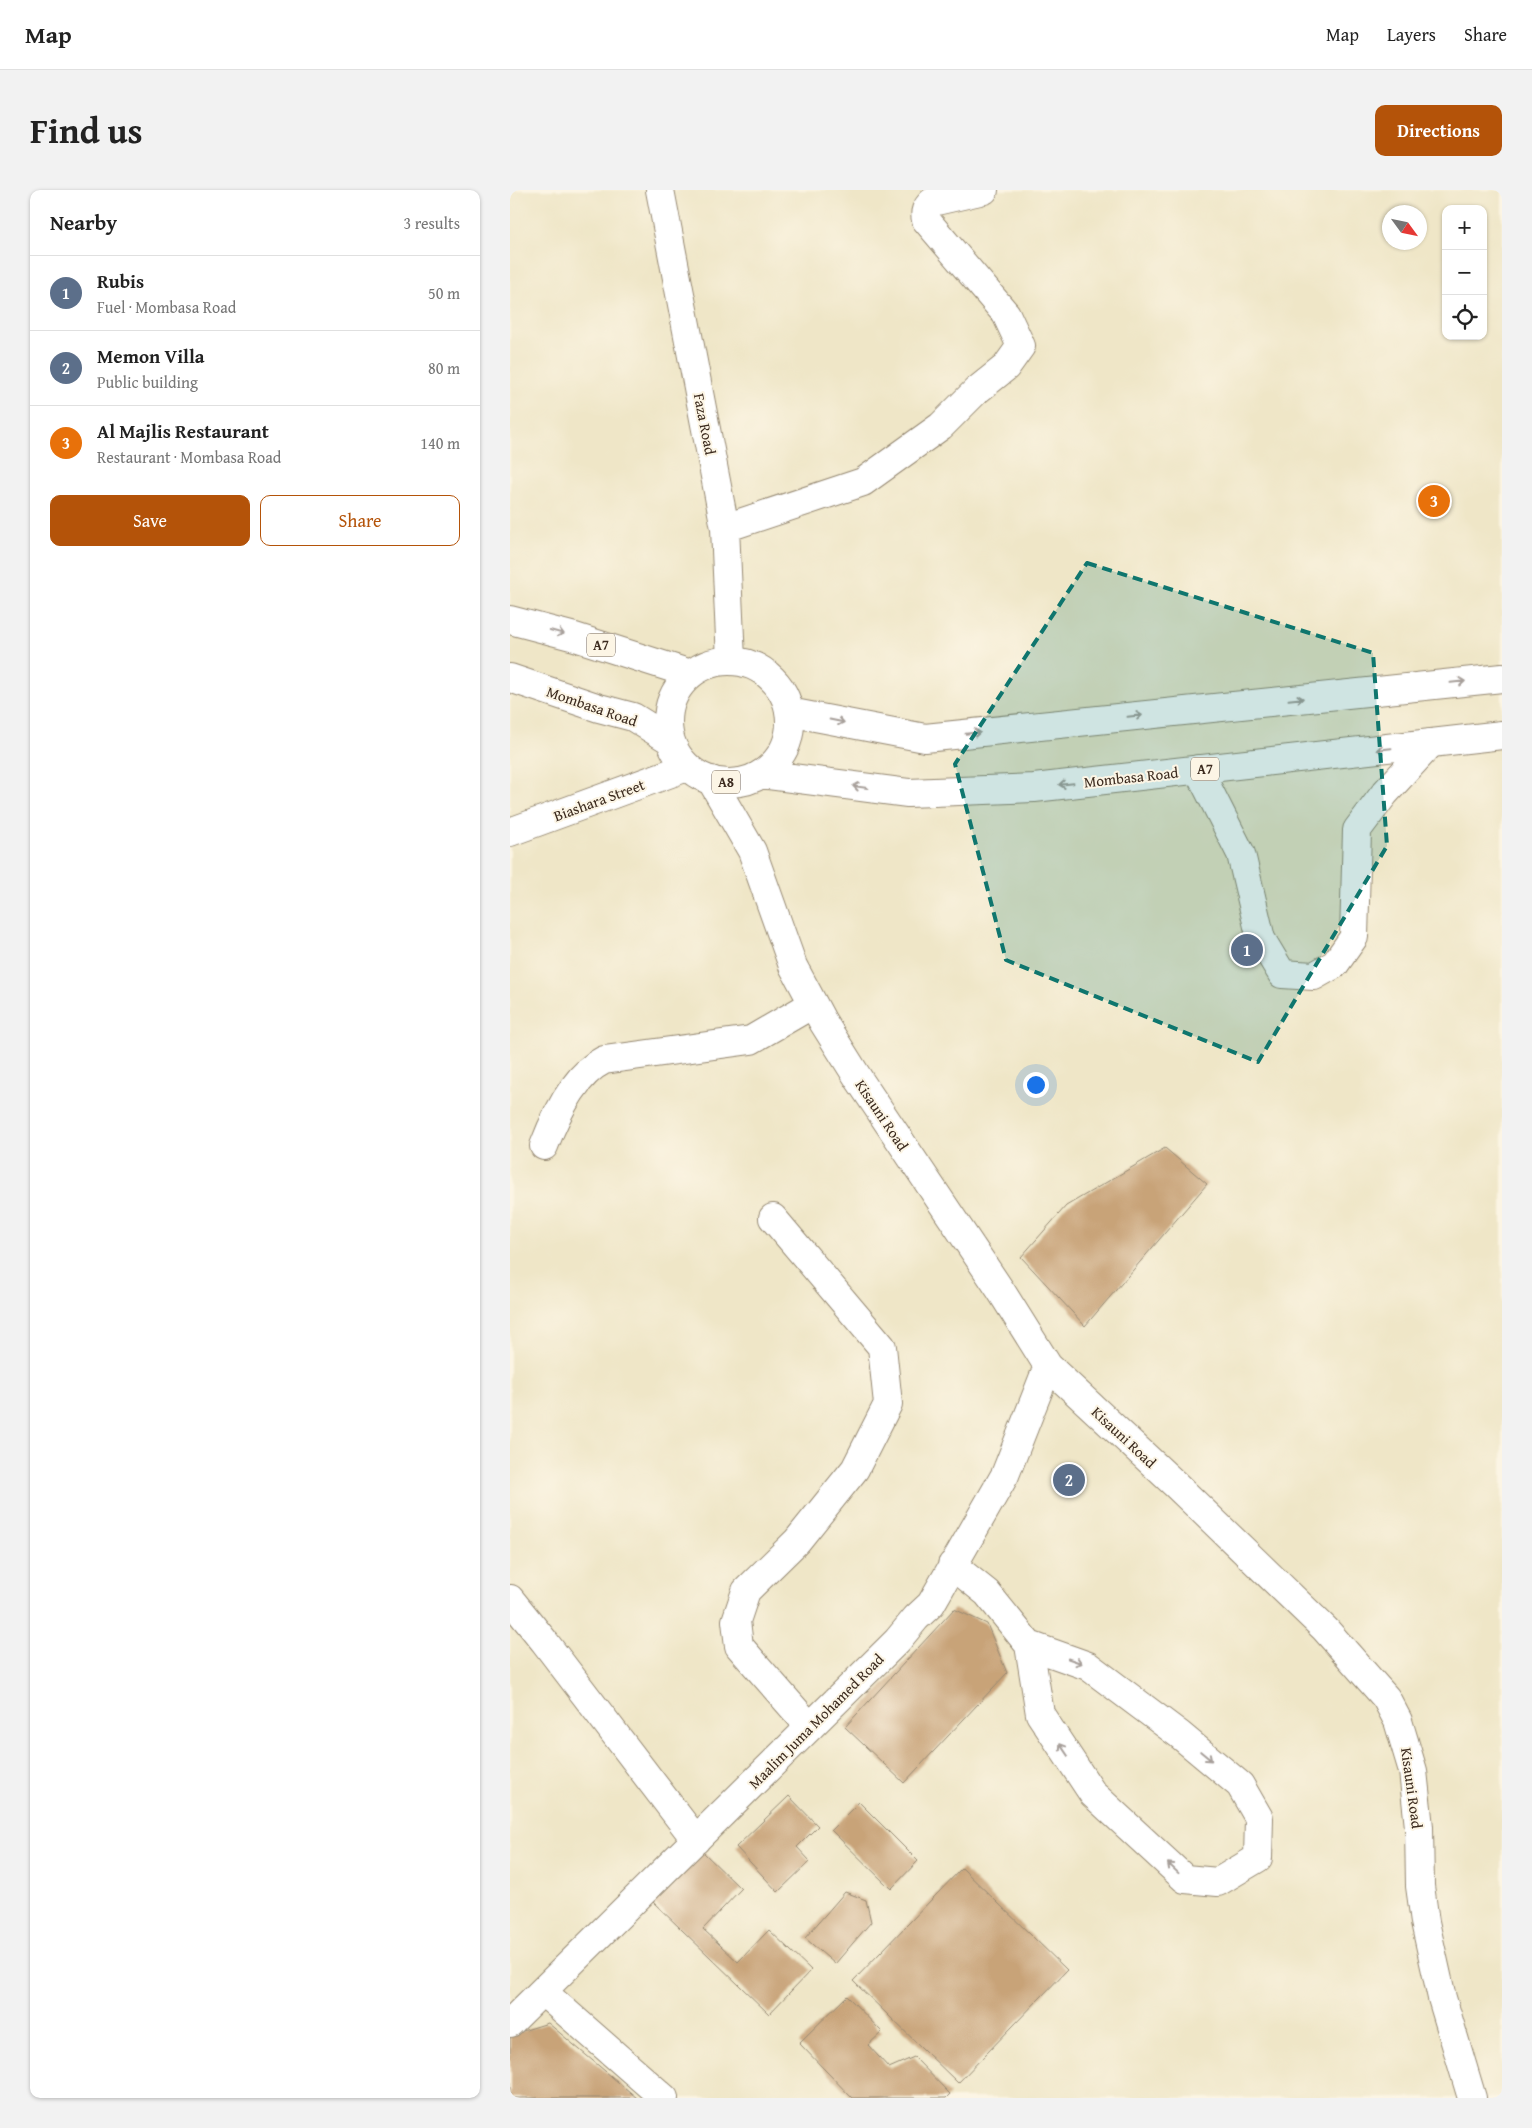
<!DOCTYPE html>
<meta charset="utf-8">
<style>
:root{--surface:#fff;--page:#f2f2f2;--text:#222;--muted:#767676;--line:#e0e0e0;--accent:#b45309}
body{margin:0;font-family:"Gentium Book Plus",serif;background:var(--page);color:var(--text)}
.controls{position:absolute;right:15px;top:15px;display:grid;overflow:hidden;border-radius:10px;box-shadow:0 1px 4px #0004}
.controls button{width:45px;height:45px;display:grid;place-items:center;padding:0;border:0;border-bottom:1px solid var(--line);background:var(--surface);color:var(--text);font:25px sans-serif}
.compass{position:absolute;left:872px;top:15px;width:45px;height:45px;border-radius:50%;background:var(--surface);box-shadow:0 1px 4px #0004;rotate:123deg}
.you{position:absolute;left:525px;top:894px;width:18px;height:18px;margin:-12px;border:4px solid #fff;border-radius:50%;background:#1a73e8;box-shadow:0 0 0 8px #1a73e833}
.badge{display:grid;place-items:center;width:32px;height:32px;border-radius:50%;background:var(--accent);color:#fff;font-size:16px;font-weight:700}
.pin{position:absolute;translate:-50% -50%;border:2px solid #fff;box-shadow:0 1px 5px #0006}
.list{margin:0;padding:0;list-style:none}
h2{display:flex;justify-content:space-between;align-items:center;height:65px;margin:0;padding:0 20px;font-size:21px}
h2 small{font-size:16px;font-weight:400;color:var(--muted)}
.list li{display:grid;grid-template-columns:32px 1fr auto;gap:15px;align-items:center;box-sizing:border-box;height:75px;padding:0 20px;border-top:1px solid var(--line)}
.list b{display:block;font-size:19px;white-space:nowrap}
.list p{margin:0;font-size:16px;white-space:nowrap;color:var(--muted)}
.list em{font-size:16px;font-style:normal;color:var(--muted)}
.actions{display:flex;gap:10px;padding:15px 20px}
.actions a{flex:1;padding:11px 0;border:1px solid var(--accent);border-radius:10px;text-align:center;font-size:18px;color:var(--accent)}
.actions .main{background:var(--accent);color:#fff}
.icon{flex:none;width:28px;height:28px;fill:none;stroke:currentColor;stroke-width:2;stroke-linecap:round;stroke-linejoin:round}
.map{position:relative;flex:none;width:992px;height:1908px;overflow:hidden;border-radius:10px}
header{display:flex;align-items:center;gap:30px;box-sizing:border-box;height:70px;padding:0 25px;background:var(--surface);border-bottom:1px solid var(--line)}
header strong{font-size:24px}
nav{display:flex;gap:28px;margin-inline-start:auto;font-size:18px}
.intro{display:flex;align-items:center;justify-content:space-between;box-sizing:border-box;height:120px;padding:0 30px}
h1{margin:0;font-size:35px}
.button{padding:12px 22px;border-radius:10px;background:var(--accent);color:#fff;font-size:18px;font-weight:700}
main{display:flex;gap:30px;padding:0 30px}
aside{flex:1;background:var(--surface);border-radius:10px;box-shadow:0 1px 4px #0004}
.map>svg:first-child{display:block}
</style>
<header>
<strong>Map</strong>
<nav><a>Map</a><a>Layers</a><a>Share</a></nav>
</header>
<div class="intro"><h1>Find us</h1><a class="button">Directions</a></div>
<main>
<aside>
<h2>Nearby<small>3 results</small></h2>
<ul class="list">
<li><span class="badge" style="background:#5c6f8a">1</span><div><b>Rubis</b><p>Fuel · Mombasa Road</p></div><em>50 m</em></li>
<li><span class="badge" style="background:#5c6f8a">2</span><div><b>Memon Villa</b><p>Public building</p></div><em>80 m</em></li>
<li><span class="badge" style="background:#e8710a">3</span><div><b>Al Majlis Restaurant</b><p>Restaurant · Mombasa Road</p></div><em>140 m</em></li>
</ul>
<div class="actions"><a class="main">Save</a><a>Share</a></div>
</aside>
<div class="map">
<svg width="992" height="1908" viewBox="0 0 992 1908">
<rect width="100%" height="100%" fill="#fcf5e5"/>
<filter id="ink" filterUnits="userSpaceOnUse"><feTurbulence type="fractalNoise" baseFrequency=".02" numOctaves="2"/><feDisplacementMap in="SourceGraphic" scale="10" xChannelSelector="R" yChannelSelector="G"/><feConvolveMatrix kernelMatrix="1 2 1 2 8 2 1 2 1" color-interpolation-filters="sRGB"/></filter>
<filter id="wash" filterUnits="userSpaceOnUse"><feTurbulence type="fractalNoise" baseFrequency=".0096" numOctaves="4" result="noise"/><feDisplacementMap in="SourceGraphic" scale="20" xChannelSelector="R" yChannelSelector="G"/><feGaussianBlur stdDeviation="1.12" result="paint"/><feColorMatrix in="noise" values="0 0 0 0 0 0 0 0 0 0 0 0 0 0 0 0 0 1.4 0 .05"/><feComposite in="paint" operator="in"/></filter>
<g filter="url(#wash)">
<rect width="100%" height="100%" fill="#efe6c7"/>
<g id="blocks">
<path fill="#c8a378" d="M655 958 697 994 575 1136 511 1067 556 1016Z
M444 1419 477 1434 497 1483 394 1593 335 1537Z
M279 1606 308 1636 287 1657 300 1671 268 1702 226 1657Z
M349 1612 408 1671 381 1699 321 1640Z
M191 1660 231 1699 193 1739 228 1772 259 1740 301 1780 259 1824 142 1711Z
M452 1678 557 1780 448 1893 343 1791Z
M335 1702 356 1710 361 1732 325 1774 295 1748Z
M337 1806 372 1842 358 1855 379 1878 404 1867 440 1904 436 1908H342L289 1853Z
M38 1833 127 1908H0V1845Z"/>
</g>
</g>
<g filter="url(#ink)">
<use href="#blocks" fill-opacity="0" stroke="#958872" stroke-width="1"/>
<g fill="none" stroke-linecap="round" stroke-linejoin="round">
<defs>
<path id="minor" d="M150 0 215 338 221 470
M215 338 353 292 431 236 466 201 496 177 511 156 496 124 416 30C414 22 416 18 422 12L474 0
M688 579 731 664 751 749 772 784 804 786 825 774 844 747 847 640 875 603 921 553
M201 590 242 661 283 776 313 832 350 891 491 1101 538 1176 667 1296 815 1439 876 1508 888 1531 903 1581 909 1637 910 1696 915 1732 932 1808 962 1908
M0 642 177 577
M34 956C45 927 65 884 94 870L241 850 303 814
M263 1028 372 1157 378 1214 345 1279 287 1351 236 1401 226 1431 229 1456 300 1537
M442 1375 477 1403 519 1455 530 1524 583 1604 675 1689 708 1692 748 1668 749 1628 730 1595 670 1545 578 1476 519 1455
M0 1409 34 1451 186 1650
M33 1802 154 1908
M0 1833 387 1451 406 1428 421 1414 495 1285 538 1176"/>
<path id="highway" d="M0 430 65 447 181 484
M158 532a61 61 0 1 1 122 0a61 61 0 1 1-122 0Z
M0 488 89 518 123 527 160 550
M279 522 415 548 992 488
M251 584 398 603 524 598 992 545"/>
</defs>
<use href="#minor" stroke="#958872" stroke-width="30"/>
<use href="#highway" stroke="#958872" stroke-width="30"/>
<use href="#minor" stroke="#fff" stroke-width="28"/>
<use href="#highway" stroke="#fff" stroke-width="28"/>
</g>
<defs><path id="oneway-shaft" d="M-6 0H5M1.5-3L5.5 0L1.5 3" fill="none" stroke-width="1.6" stroke-linecap="round" stroke-linejoin="round" transform="scale(1.25)"/></defs>
<g stroke="#a79f9a">
<use href="#oneway-shaft" transform="translate(47 442) rotate(15)"/>
<use href="#oneway-shaft" transform="translate(948 492) rotate(-6)"/>
<use href="#oneway-shaft" transform="translate(786 509) rotate(-6)"/>
<use href="#oneway-shaft" transform="translate(625 526) rotate(-6)"/>
<use href="#oneway-shaft" transform="translate(327 531) rotate(11)"/>
<use href="#oneway-shaft" transform="translate(463 543) rotate(-6)"/>
<use href="#oneway-shaft" transform="translate(874 559) rotate(174)"/>
<use href="#oneway-shaft" transform="translate(556 594) rotate(174)"/>
<use href="#oneway-shaft" transform="translate(350 597) rotate(-172)"/>
<use href="#oneway-shaft" transform="translate(565 1471) rotate(19)"/>
<use href="#oneway-shaft" transform="translate(554 1560) rotate(-124)"/>
<use href="#oneway-shaft" transform="translate(696 1566) rotate(40)"/>
<use href="#oneway-shaft" transform="translate(663 1678) rotate(-137)"/>
</g>
</g>
<path fill="#0f766e" fill-opacity="0.2" stroke="#0f766e" stroke-width="4" stroke-dasharray="10 6" stroke-linejoin="round" d="M577 373 863 463 877 656 748 872 496 770 445 574Z"/>
<g text-anchor="middle" dominant-baseline="central" stroke-width="4" stroke-linejoin="round" paint-order="stroke">
<g fill="#fcf5e5" stroke="#75675a" stroke-width="1">
<rect x="77" y="443.5" width="28" height="23" rx="4"/>
<rect x="681" y="567.5" width="28" height="23" rx="4"/>
<rect x="202" y="580.5" width="28" height="23" rx="4"/>
</g>
<g font-size="14" font-weight="bold" fill="#3b2a1e">
<text x="91" y="455">A7</text>
<text x="695" y="579">A7</text>
<text x="216" y="592">A8</text>
</g>
<g font-size="15" fill="#3b2a1e" stroke="#fcf5e5">
<text transform="translate(195 234) rotate(79)">Faza Road</text>
<text transform="translate(82 516) rotate(19)">Mombasa Road</text>
<text transform="translate(621 587) rotate(-6)">Mombasa Road</text>
<text transform="translate(89 610) rotate(-20)">Biashara Street</text>
<text transform="translate(372 925) rotate(56)">Kisauni Road</text>
<text transform="translate(614 1247) rotate(43)">Kisauni Road</text>
<text transform="translate(306 1531) rotate(-45)">Maalim Juma Mohamed Road</text>
<text transform="translate(902 1598) rotate(82)">Kisauni Road</text>
</g>
</g>
</svg>
<div class="controls">
<button>+</button>
<button>−</button>
<button><svg class="icon" aria-label="locate" viewBox="0 0 24 24"><circle cx="12" cy="12" r="6"/><path d="M12 2v4M12 18v4M2 12h4M18 12h4"/></svg></button>
</div>
<svg class="compass" viewBox="-18 -18 36 36"><path d="M0-13l5 13h-10z" fill="#e53935"/><path d="M0 13l5-13h-10z" fill="#767676"/></svg>
<div class="you"></div>
<div class="pin badge" style="left:737px;top:760px;background:#5c6f8a">1</div>
<div class="pin badge" style="left:559px;top:1290px;background:#5c6f8a">2</div>
<div class="pin badge" style="left:924px;top:311px;background:#e8710a">3</div>
</div>
</main>
